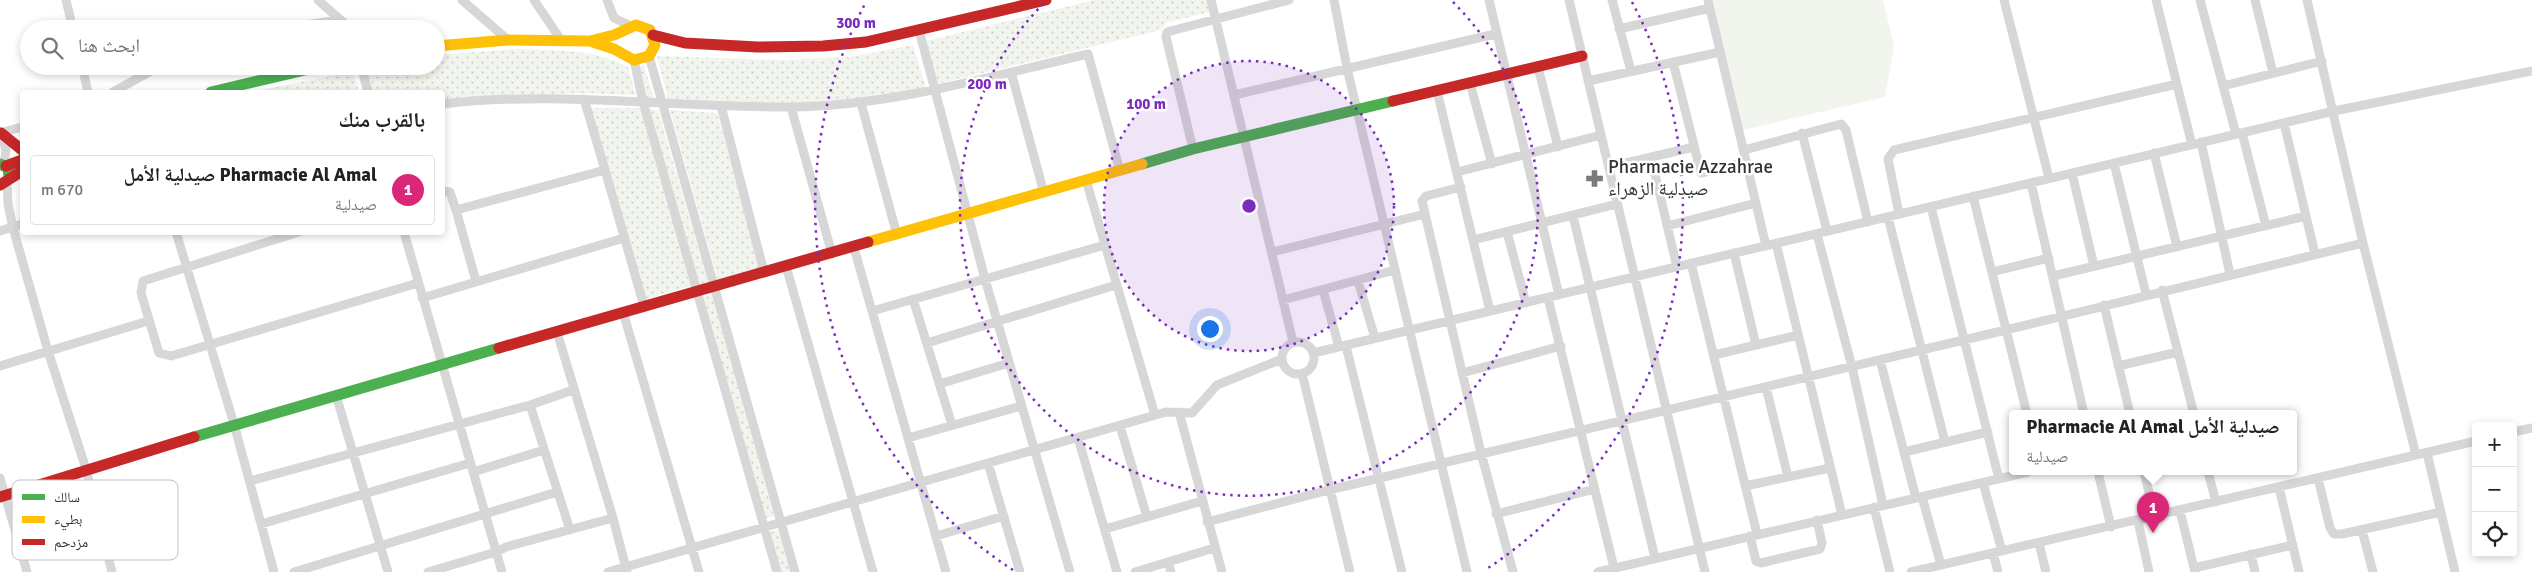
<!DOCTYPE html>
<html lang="ar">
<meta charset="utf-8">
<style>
:root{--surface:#fff;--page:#f2f2f2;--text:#222;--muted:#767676;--line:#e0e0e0;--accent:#db2777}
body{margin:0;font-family:Signika,"Noto Naskh Arabic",sans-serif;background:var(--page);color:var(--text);direction:rtl}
.controls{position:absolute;right:15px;bottom:15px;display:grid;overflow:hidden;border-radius:5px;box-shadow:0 2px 8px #0003}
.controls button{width:45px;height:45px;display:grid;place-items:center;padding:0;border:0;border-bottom:1px solid var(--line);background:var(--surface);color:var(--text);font:25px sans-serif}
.you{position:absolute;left:1209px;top:328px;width:18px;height:18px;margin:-12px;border:4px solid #fff;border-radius:50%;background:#1a73e8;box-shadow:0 0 0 8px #1a73e833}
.badge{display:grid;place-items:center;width:32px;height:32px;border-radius:50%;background:var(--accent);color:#fff;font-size:16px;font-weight:700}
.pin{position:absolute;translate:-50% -41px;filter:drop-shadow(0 1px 2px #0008)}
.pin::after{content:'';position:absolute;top:26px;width:18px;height:15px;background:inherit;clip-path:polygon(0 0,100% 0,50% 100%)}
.popup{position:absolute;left:2009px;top:410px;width:288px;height:65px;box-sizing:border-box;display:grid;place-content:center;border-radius:5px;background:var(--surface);filter:drop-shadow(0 1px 4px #0005);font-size:16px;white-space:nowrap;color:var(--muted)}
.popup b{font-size:19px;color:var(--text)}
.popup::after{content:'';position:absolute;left:50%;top:100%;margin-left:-10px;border:10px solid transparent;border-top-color:var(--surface)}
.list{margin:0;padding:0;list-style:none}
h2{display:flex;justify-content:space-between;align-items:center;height:65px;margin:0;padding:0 20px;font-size:21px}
h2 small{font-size:16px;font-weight:400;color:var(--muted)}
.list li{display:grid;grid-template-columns:32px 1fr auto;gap:15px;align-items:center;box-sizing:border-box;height:70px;margin:0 10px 10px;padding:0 10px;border:1px solid var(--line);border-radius:5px}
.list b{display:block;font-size:19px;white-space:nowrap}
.list p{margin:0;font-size:16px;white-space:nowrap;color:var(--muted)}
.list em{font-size:16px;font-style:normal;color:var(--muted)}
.icon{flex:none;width:28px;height:28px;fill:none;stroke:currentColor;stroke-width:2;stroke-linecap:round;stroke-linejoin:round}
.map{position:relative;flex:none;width:2532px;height:572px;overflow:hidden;direction:ltr}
.search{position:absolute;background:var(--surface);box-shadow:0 2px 8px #0003;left:20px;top:20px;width:425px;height:55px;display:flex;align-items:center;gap:12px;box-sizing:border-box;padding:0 18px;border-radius:28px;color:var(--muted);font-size:19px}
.panel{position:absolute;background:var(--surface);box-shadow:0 2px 8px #0003;left:20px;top:90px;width:425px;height:145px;border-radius:5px;direction:rtl}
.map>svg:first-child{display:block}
</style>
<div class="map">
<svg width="2532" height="572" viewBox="0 0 2532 572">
<defs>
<pattern id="park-dots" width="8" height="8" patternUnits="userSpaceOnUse" patternTransform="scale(1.25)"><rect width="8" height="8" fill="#f1f5ed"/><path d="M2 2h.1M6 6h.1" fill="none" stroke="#cfd2cc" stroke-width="1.8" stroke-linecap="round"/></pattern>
</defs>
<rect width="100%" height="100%" fill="#fff"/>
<path fill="#f1f5ed" d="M1713 0H1883L1894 46 1885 97 1743 130Z"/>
<path fill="url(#park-dots)" d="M1094 0H1207L1210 12 1166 23 1161 30 937 84 926 41Z
M913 45 926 88 868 98 790 103 668 99 657 56 778 60 850 57Z
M516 49C555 51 593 48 628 67L636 95 577 93 443 99 442 92H372L365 68 436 66V55Z
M644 65 654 99H645L635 67Z
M353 72 359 92H250Z
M590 108H640L691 286 645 299Z
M647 109 658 110 708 282 699 285Z
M670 110 717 113 761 268 718 280Z
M712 295 774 516 766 518 703 297Z
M778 530 790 572H781L769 532Z"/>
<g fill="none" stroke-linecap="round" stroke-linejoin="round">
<path stroke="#d7d7d7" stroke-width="9" d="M66 0 73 29
M318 0 351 29
M462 0 508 40
M534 0 561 40
M607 0 614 18 631 26
M1211 0 1293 342
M1334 0 1347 68 1467 572
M1489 0 1559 295
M1569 0 1705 572
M1612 0 1631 71
M1708 0 1766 246
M2004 0 2049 178
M2156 0 2192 145
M2200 0 2236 134
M2255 0 2273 73
M2307 0 2363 243 2416 455
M275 29 340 20
M1619 29 1710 8
M919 30 985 279 1070 572
M649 56 795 572
M634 60 643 102 777 572
M1673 62 1701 173 1747 162
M82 66 88 92
M361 66 368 92
M1538 67 1558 147
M1011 72 1044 193
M1588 81 1720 52
M1470 83 1492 164
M2223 86 2322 61
M1437 91 1490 311
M113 92 160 66
M1234 95 1495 34
M584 99 605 170
M861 103 897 235
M442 104C558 90 675 108 791 107 891 106 991 76 1088 54L1120 171
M721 106 764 272
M791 107 832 254
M2284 123 2315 254
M1 132 6 150 4 165
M0 133 22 127
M1802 133 1827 231
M2242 133 2266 226
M2201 142 2230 274
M1193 149 1166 37 1167 32 1289 0
M1744 150 1841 124 1846 130 1868 222
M2154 153 2177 247
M1651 157 1677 267
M2114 163 2146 294
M1609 167 1694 147
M1457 172 1601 135
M2072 173 2094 266
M1086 180 1155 415
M7 181 8 204 13 228 48 351 86 469 112 572
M2031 183 2084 414
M1461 187 1426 196 1422 201 1481 453 1513 572
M442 191 450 192 456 210 605 170 644 306
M1973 196 2027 414
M1931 207 1999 479
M456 210 476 281
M1899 214 1888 159 1894 150 2177 84
M1573 216 1655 558
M1888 217 1945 442
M1667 226 1756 203
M0 231 22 224
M176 232 234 424 274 572
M299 232 143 281 141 293 159 353 171 356 418 283
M404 232 502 572
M1507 232 1526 303
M1817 234 1852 367 1883 505
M1473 240 1617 204
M1776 243 1842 515
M854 248 872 311
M1272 252 1425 214
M1734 253 1756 345
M1691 263 1757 534
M786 266 873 572
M1992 272 2049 258
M2053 276 2306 216
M1358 281 1375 338
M1323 290 1339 347
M2162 290 2194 414
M422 298 624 238
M1548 298 1614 568
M913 299 952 425
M1283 300 1395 270
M2104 305 2130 414
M623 312 699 572
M557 332 613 518 627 572
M1282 358a16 16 0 1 1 32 0a16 16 0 1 1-32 0Z
M927 343 1116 285
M1346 346 1402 572
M1313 353 2334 111 2532 71
M1714 355 1798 335
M1880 360 1916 498
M0 366 148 321
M2118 366 2178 352
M1302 373 1350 572
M1462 373 1561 346
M939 384 1009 363
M1766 387 1788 477
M336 395 388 572
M530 405 570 530
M1179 412 1222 572
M1120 426 1147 517
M2513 432 2532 428
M908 438 1021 406
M1078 438 1117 572
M1904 452 1988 432
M2427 453 2455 572
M988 463 1020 572
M473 472 544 450
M2098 472 2111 527
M2144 472 2155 517
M2208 472 2216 502
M0 478 27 572
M2318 478 2330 528 2334 534H2342L2441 512
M250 481 530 405 573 390
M1983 483 2002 551
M1745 486 1830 468
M2279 487 2299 572
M1922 497 1941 565
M1874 507 1890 572
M2180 511 2195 572
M1496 514 1595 489
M2138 521 2149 572
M1207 522 1329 490 2006 330 2363 243
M261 524 470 463
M1105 529 1202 501
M2362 530 2373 572
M936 536 1004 516
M1750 536 1756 561 1761 563 1820 549 1822 543 1817 520
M2039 543 2046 572
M1993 553 1998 572
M2251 554 2255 572
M1168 562 1171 572
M2194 568 2293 545
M294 572 557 492
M428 572 496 552 506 547 613 518
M608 572 1166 412 1192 413 1217 385 1282 359
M946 572 872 311 1105 245
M1135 572 1214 548
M1598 572 2028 472
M1911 572 2476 441"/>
<path stroke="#4caf50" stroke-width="11" d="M211 92 322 66
M0 164 8 168 9 177
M1142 164 1193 149 1393 101
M194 437 499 348"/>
<path stroke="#ffc107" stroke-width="11" d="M436 46 508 40 590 41 614 35 636 25 650 30 655 45 649 56 634 60 614 49 590 41
M868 242 1142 164"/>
<path stroke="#c62828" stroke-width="11" d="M653 35 685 43 757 47 823 46 866 42 1046 0
M1393 101 1582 56
M1 133 22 150
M6 166 22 160
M0 185 22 171
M499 348 868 242
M0 497 194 437"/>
</g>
<circle cx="1249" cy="206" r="145" fill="#7b2cbf" fill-opacity=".12"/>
<g fill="none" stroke="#7b2cbf" stroke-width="2.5" stroke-dasharray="2.5 5">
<circle cx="1249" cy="206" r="145"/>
<path d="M1453 2A289 289 0 1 1 1045 2"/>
<path d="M1013 570A434 434 0 0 1 866 2M1632 2A434 434 0 0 1 1485 570"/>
</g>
<defs>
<symbol id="pharmacy-bare" viewBox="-9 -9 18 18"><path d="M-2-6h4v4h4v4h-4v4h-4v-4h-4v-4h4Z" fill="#7a7a7a" stroke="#fff" stroke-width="2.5" paint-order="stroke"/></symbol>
</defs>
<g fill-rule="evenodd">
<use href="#pharmacy-bare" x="1582" y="166" width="25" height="25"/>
</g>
<g text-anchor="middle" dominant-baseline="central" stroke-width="5" stroke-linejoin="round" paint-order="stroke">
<g font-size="19" fill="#333" stroke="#fff" text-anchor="start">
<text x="1608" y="167">Pharmacie Azzahrae<tspan x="1608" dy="22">صيدلية الزهراء</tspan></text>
</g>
</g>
<rect x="12" y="480" width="166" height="80" rx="8" fill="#fff" stroke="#c2c2c2" stroke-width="1"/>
<rect x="22" y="494" width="23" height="6" fill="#4caf50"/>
<rect x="22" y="516" width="23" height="7" fill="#ffc107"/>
<rect x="22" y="539" width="23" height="6" fill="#c62828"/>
<g font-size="14" fill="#333">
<text x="54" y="502">سالك</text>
<text x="54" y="524">بطيء</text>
<text x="54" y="547">مزدحم</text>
</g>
<circle cx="1249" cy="206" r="8" fill="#7b2cbf" stroke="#fff" stroke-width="2.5"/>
<g font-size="15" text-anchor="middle" font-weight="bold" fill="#7b2cbf" stroke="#fff" stroke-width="5" stroke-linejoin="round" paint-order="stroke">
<text x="856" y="28">300 m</text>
<text x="987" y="89">200 m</text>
<text x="1146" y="109">100 m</text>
</g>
</svg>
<div class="controls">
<button>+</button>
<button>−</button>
<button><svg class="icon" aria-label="locate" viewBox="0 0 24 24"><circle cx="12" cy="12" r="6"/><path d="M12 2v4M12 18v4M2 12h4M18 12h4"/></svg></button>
</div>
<div class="you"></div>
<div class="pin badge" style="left:2153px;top:533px">1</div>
<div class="popup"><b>Pharmacie Al Amal صيدلية الأمل</b>صيدلية</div>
<div class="search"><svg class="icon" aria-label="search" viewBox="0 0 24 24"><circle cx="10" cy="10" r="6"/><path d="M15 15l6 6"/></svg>ابحث هنا</div>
<section class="panel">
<h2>بالقرب منك<small></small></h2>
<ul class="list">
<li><span class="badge">1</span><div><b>Pharmacie Al Amal صيدلية الأمل</b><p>صيدلية</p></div><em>670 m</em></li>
</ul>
</section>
</div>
